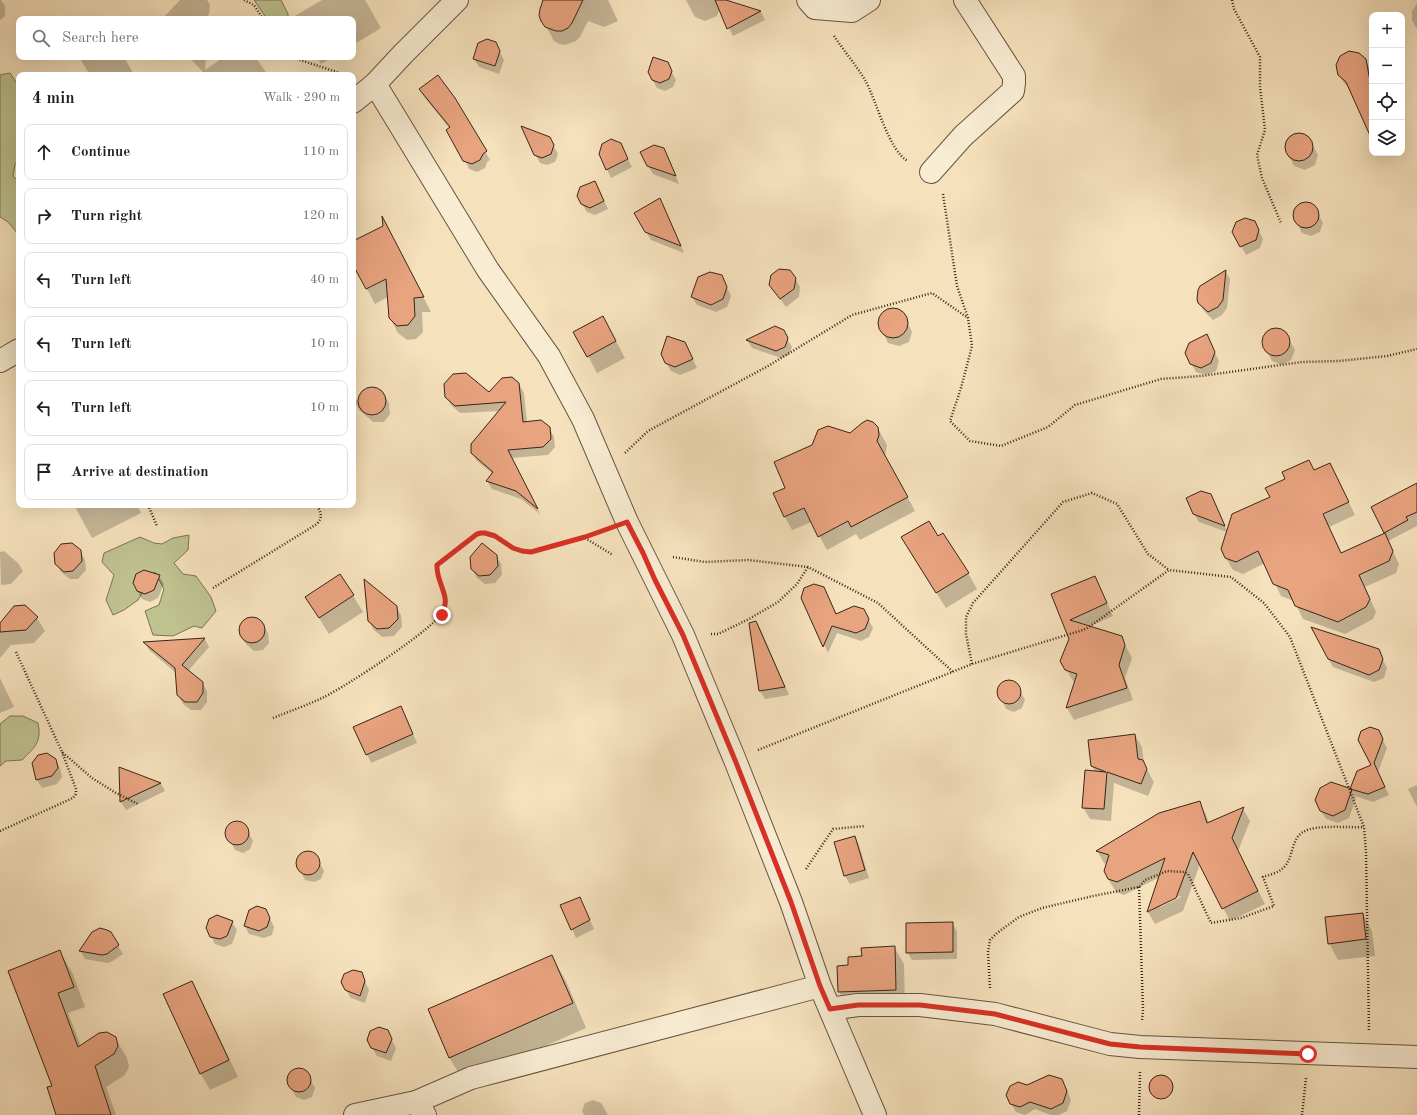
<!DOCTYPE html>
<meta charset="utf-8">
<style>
:root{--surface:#fff;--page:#f6f6f6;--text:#202124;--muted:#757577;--line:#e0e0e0}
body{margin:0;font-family:"Old Standard TT",serif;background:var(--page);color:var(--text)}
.controls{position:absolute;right:12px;top:12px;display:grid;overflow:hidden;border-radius:8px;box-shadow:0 4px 16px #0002}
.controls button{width:36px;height:36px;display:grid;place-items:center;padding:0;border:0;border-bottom:1px solid var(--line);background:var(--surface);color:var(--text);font:20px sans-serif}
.stop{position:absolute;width:12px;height:12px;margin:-9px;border:3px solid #d93025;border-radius:50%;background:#fff}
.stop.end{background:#d93025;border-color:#fff;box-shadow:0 1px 4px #0008}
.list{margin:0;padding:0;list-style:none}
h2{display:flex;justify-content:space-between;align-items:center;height:52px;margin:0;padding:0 16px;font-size:17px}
h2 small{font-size:13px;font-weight:400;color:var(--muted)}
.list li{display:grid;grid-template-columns:26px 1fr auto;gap:12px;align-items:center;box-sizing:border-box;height:56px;margin:0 8px 8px;padding:0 8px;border:1px solid var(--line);border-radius:8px}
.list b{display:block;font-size:15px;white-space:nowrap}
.list em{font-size:13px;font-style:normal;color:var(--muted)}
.icon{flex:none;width:22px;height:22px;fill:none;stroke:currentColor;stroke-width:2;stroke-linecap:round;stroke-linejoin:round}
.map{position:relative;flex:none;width:1417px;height:1115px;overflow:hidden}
.search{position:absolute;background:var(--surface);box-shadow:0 4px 16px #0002;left:16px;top:16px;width:340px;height:44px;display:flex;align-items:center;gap:10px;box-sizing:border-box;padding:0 14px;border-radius:8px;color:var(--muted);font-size:15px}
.panel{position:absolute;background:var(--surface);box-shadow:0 4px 16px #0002;left:16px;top:72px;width:340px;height:436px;border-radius:8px}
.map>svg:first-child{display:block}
</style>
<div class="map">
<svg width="1417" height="1115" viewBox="0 0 1417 1115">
<rect width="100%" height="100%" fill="#f5e1bc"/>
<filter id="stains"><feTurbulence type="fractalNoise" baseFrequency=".005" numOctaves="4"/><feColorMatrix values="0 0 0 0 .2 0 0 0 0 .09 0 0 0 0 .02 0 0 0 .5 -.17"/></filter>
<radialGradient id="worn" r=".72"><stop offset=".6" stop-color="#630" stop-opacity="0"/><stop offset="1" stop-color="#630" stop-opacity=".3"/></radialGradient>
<path fill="#bec28f" stroke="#7b7453" d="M254 0H281L288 14V19H267Z
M10 73 19 87V163L15 164 13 176 19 182V235L8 222 0 217V75Z
M189 535 188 550 174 563 183 574 196 576 211 597 216 611 202 628 194 626 173 636 153 635 145 611 159 605 164 589 155 572 138 600 124 610 113 615 106 600 114 575 102 562 104 553 140 537 154 543 162 544 173 538Z
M10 716H23L38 723C42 742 35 747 22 760L6 761 0 766V724Z"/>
<path fill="#0003" fill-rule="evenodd" d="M0 0H1L5 6V16L0 20Z
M180 0H207L210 5 209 14 204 19H162Z
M322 0H365L381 28 353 45V19H294L293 17Z
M547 0H608L618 21 604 27 588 21 580 37 576 41 565 45 559 44 554 41 546 26Z
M686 0H723L761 12 765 20 733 36 720 9 717 16 705 21 695 17Z
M1417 4V29L1412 20V11Z
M495 43 504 60 499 74 479 67 474 59Z
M79 57H124L133 73 129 75H90Z
M189 57H206L205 70 224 57H255L268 75H199L203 72Z
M317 57H333L321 64Z
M1365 60 1370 68 1372 79V137L1350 89 1344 83 1339 75Z
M667 63 676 80 673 87 665 91 657 88 652 79Z
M420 90 454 98 490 160 487 162 485 168 477 172 469 169 450 129 425 98Z
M1298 133 1308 136 1318 155 1315 165 1305 170 1294 166 1285 148 1289 138Z
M549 138 558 154 555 162 547 165 540 163 535 154Z
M620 144 632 167 611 178 600 154Z
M668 157 679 184 653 174 648 166Z
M595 182 608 209 595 215 587 212 582 204Z
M660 199 664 207 684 253 651 240 635 214Z
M1305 203 1314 206 1323 223 1320 232 1311 236 1302 233 1294 216 1297 207Z
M1254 222 1263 239 1260 248 1246 255 1233 231Z
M390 232 431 312H422L423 332 416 339 407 340 398 333 390 318 388 297 375 304 353 263V242Z
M1225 271 1230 279 1227 308 1222 315 1213 320 1204 311 1199 303Z
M721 276 731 296 727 307 716 312 697 305 692 297Z
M795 278 800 287 799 297 786 307 770 285Z
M892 309 903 313 912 332 909 342 899 346 888 343 879 324 883 314Z
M603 317 625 358 597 373 588 356Z
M1276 329 1285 333 1295 350 1291 360 1282 365 1272 361 1263 343 1266 334Z
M783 331 792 347 789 355 781 358 752 348 747 340Z
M1206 335 1219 361 1216 371 1206 375 1196 372 1191 363Z
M689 351 697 368 680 375 671 371 666 363Z
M519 384 524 393 527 422 549 428 554 437 555 447 548 455 511 458 540 514 521 499 492 489 487 481 493 474 477 461 472 453 500 411 460 413 451 405 446 397 489 393Z
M376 388 384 395 389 403 390 414 384 422H373L359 410 355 402 366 389Z
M876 425 887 445 885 456 915 511 860 540 856 534 827 550 812 522 792 530 785 517 786 488 813 446 850 435Z
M1330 464 1355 515 1329 527 1342 554 1386 534 1372 508 1415 484 1417 485V526L1388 541 1399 564 1396 573 1365 587 1376 612 1373 619 1345 634 1303 619 1294 601 1281 596 1265 563 1243 574 1233 570 1226 558 1227 532 1199 522 1194 514 1215 504 1227 531 1271 497 1314 471Z
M74 505H137L141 513 92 538Z
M938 538 968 573 977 589 946 608 911 553Z
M4 551 18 563 23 571 11 584 1 585 0 552Z
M80 551 85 560 86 570 78 579H70L61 572 56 563Z
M496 556 501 564 502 575 495 583 485 584 476 577 472 568Z
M340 575 363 612 329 634 306 597Z
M159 576 164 584 158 598 150 602 142 599 137 591Z
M1095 577 1101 589 1113 616 1088 627 1121 637 1132 658 1125 678 1133 700 1074 720 1067 708 1075 682 1073 681 1066 669 1070 639 1052 595Z
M823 588 837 615 868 619 873 628 869 637 861 641 837 633 828 653 802 598Z
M396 607 401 615 402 627 394 636 382 637 373 629 369 621Z
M37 618 45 631 34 643 11 645 0 658V624Z
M247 619H256L263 625 268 633 269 643 263 650 254 651 246 644 241 636V626Z
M756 622 761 630 789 695 765 699 760 691 750 623Z
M205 639 209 647 188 671 202 683 207 691V702L201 710H191L183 704 178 695 176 673 149 650 145 643Z
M1378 650 1387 668 1384 678 1374 682 1333 667 1328 658Z
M0 678 14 707 0 713Z
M1008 680 1016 684 1025 700 1022 708 1014 712 1006 709 998 692 1000 685Z
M405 716 417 743 371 763 355 728Z
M1378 731 1387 748 1378 772 1389 795 1373 802 1355 796 1356 798 1349 818 1338 823 1326 819 1321 811 1351 790 1372 765Z
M1135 735 1142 747 1144 764 1154 782 1148 796 1114 783 1111 821 1090 819 1083 807 1095 772 1092 766Z
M55 759 60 768 62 777 57 784 42 788 37 780 34 764Z
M120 769 161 784 165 791 126 810 121 802Z
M1417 785V807L1408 789Z
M1199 802 1206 815 1209 823 1243 809 1250 821 1238 851 1265 904 1230 921 1200 864 1183 911 1155 924 1148 912 1160 877 1124 895 1116 892 1108 879 1107 864 1104 863 1097 851ZM1180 896 1181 897 1160 907V905Z
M237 822 245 825 253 841 250 849 243 853 235 850 226 833 229 826Z
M855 837 859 845 869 878 850 884 845 876 836 843Z
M307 852 316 855 324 871 321 879 314 882 305 880 297 863 300 855Z
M580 898 594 929 576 938 562 905Z
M266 910 274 927 272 935 264 938 249 934 245 926Z
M1363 914 1372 931 1375 956 1338 960 1329 943Z
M232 922 237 930 232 944 224 947 215 944 211 936Z
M952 923 957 931V959L912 960 907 952Z
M110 933 123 954 111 962 107 963 85 959 80 951Z
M894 947 904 964 905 1007 849 1008 839 992 849 966 863 957Z
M60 952 72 972 85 1007 68 1013 81 1046 115 1038 127 1058 129 1067 125 1075 106 1087 116 1115H57L53 1086Z
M552 957 566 981 586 1028 464 1082 449 1057Z
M361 973 369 990 365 1003 351 998 346 990Z
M192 982 201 999 238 1077 210 1090 201 1074 164 995Z
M387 1031 396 1048 391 1061 377 1056 372 1048Z
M298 1069 306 1072 315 1088 312 1097 304 1100 296 1097 288 1081 290 1073Z
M1027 1087 1066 1088 1071 1100 1067 1111 1059 1115H1051L1035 1109 1025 1115 1016 1112 1011 1103Z
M593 1100 601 1103 608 1115H584L582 1111 585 1103Z"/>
<path fill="#e8a37f" stroke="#382617" d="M543 0H583L572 23 568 28 562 31H556L545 27 541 21 539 15 540 9Z
M715 0H726L761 11 727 29Z
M487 39 496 42 500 51 495 66 473 59 478 43Z
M1349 51 1359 53 1366 59 1372 92V140L1346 82 1338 75 1336 65 1340 56Z
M653 57 668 62 672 71 669 79 660 83 652 80 648 72Z
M438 75 455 98 487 151 483 154 480 160 472 164 463 161 446 130 450 127 419 89Z
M521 126 550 137 554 145 551 154 542 158 534 155Z
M1285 147a14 14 0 1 1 28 0a14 14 0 1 1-28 0Z
M611 139 621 143 628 159 606 170 599 154 602 144Z
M654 145 664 148 676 176 647 166 640 152Z
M595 181 604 201 590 208 581 204 577 196 580 187Z
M660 198 681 246 645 232 634 213Z
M1293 215a13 13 0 1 1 26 0a13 13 0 1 1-26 0Z
M382 216 424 297 414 298 415 316 408 325 397 326 389 318 386 279 366 289 353 265V241L383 226Z
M1245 218 1255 221 1259 230 1256 240 1240 247 1232 232 1236 222Z
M779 269 790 270 796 278 794 289 780 299 769 285 771 275Z
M1226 270 1223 300 1218 307 1208 312 1198 303 1197 299 1198 290 1200 286Z
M710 272 722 275 727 287 723 299 711 305 691 297 698 277Z
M878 323a15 15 0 1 1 30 0a15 15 0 1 1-30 0Z
M603 316 616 341 587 357 573 332Z
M775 326 784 330 788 338 785 347 776 351 746 340Z
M1262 342a14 14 0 1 1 28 0a14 14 0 1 1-28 0Z
M1207 334 1215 352 1211 363 1201 368 1190 364 1185 353 1189 343Z
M667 336 685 342 693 359 675 367 665 363 661 354Z
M466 373 489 392 502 378 512 377 519 383 523 422 541 420 550 427 551 439 543 447 508 450 538 509 516 491 486 481 493 472 471 453V444L506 402 455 406 445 397 444 384 453 374Z
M358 401a14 14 0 1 1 28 0a14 14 0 1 1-28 0Z
M867 420 873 422 878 427 879 435 877 441 908 497 851 527 848 521 818 537 804 508 784 517 773 493 785 488 774 462 812 445 818 430 828 426 850 433 862 423Z
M1309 460 1314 470 1330 463 1349 502 1323 514 1341 553 1385 533 1393 551 1389 561 1359 575 1370 599 1366 607 1338 622 1295 606 1288 590 1273 584 1258 551 1236 562 1225 558 1221 549 1232 514 1270 497 1265 488 1285 479 1282 472Z
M1417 483V512L1406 517 1408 520 1384 533 1371 507Z
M1201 491 1211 494 1225 526 1193 514 1186 498Z
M929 521 938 536 943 533 969 573 936 593 901 537Z
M72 543 81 550 82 561 73 571 64 572 55 564 54 553 61 544Z
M482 543 497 555 498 566 490 575 479 576 471 569 470 557Z
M144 570 160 575 154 590 145 594 137 591 133 583 136 574Z
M340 574 354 595 319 618 305 597Z
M1095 576 1107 603 1070 620 1122 636 1125 645 1119 665 1127 688 1066 708 1077 674 1065 670 1060 661 1069 639 1051 594Z
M364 579 397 606 398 619 389 628 377 629 368 621Z
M814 584 824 587 836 614 854 606 864 609 869 619 865 629 856 633 832 626 823 647 801 598 804 588Z
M25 605 38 617 26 630 0 632V623L14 606Z
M239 630a13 13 0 1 1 26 0a13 13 0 1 1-26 0Z
M756 621 785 687 759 691 749 623Z
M1311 627 1379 649 1383 659 1379 670 1369 675 1328 659Z
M205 638 182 665 203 682V693L197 702H185L177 695 175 668 143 642Z
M997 692a12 12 0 1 1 24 0a12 12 0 1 1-24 0Z
M401 706 413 734 366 755 353 727Z
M1370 727 1379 730 1383 739 1374 763 1385 787 1368 794 1350 789 1357 771 1371 765 1358 740 1361 731Z
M1135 734 1138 759 1143 760 1147 769 1141 784 1107 772 1104 809 1082 808 1085 770 1106 772 1091 766 1088 740Z
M47 753 56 759 58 768 52 776 36 780 32 763 38 755Z
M119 767 161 783 120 802Z
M1331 782 1352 789 1345 810 1333 816 1320 811 1315 800 1320 788Z
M1200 801 1207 823 1244 807 1232 838 1258 891 1222 909 1193 852 1176 898 1147 912 1165 858 1117 882 1108 879 1104 871 1109 855 1096 851 1159 813Z
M225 833a12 12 0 1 1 24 0a12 12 0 1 1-24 0Z
M855 836 865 870 844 876 834 842Z
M296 863a12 12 0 1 1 24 0a12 12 0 1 1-24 0Z
M580 897 590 920 571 930 560 905Z
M257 906 266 909 270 918 267 927 259 931 244 926 249 910Z
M1363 913 1366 939 1328 944 1325 917Z
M217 915 233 921 227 936 220 939 210 937 206 928 209 919Z
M953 922V952L906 953V923Z
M100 928 107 930 111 932 119 945 107 954 102 955 79 951 92 932Z
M895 946 896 990 838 992 837 966 848 965V957L862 956 861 948Z
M60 950 74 987 58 993 78 1047 99 1033 107 1032 116 1037 118 1046 114 1054 95 1066 111 1115H56L47 1087 52 1086 8 971Z
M552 955 573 1003 449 1058 428 1009Z
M353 970 362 972 365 981 360 996 345 990 341 982 344 974Z
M192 981 229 1060 200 1074 163 994Z
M379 1027 388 1030 392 1039 386 1053 371 1048 367 1040 370 1031Z
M287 1080a12 12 0 1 1 24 0a12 12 0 1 1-24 0Z
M1149 1087a12 12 0 1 1 24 0a12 12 0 1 1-24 0Z
M1049 1075 1062 1079 1067 1091 1063 1103 1051 1109 1030 1102 1020 1107 1010 1104 1006 1095 1010 1086 1018 1082 1027 1085Z"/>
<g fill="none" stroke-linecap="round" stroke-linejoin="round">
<defs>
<path id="minor" d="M808 0 815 8 852 11 869 0
M375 84 488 270 549 356 583 419 627 522 683 635 735 760 791 902 820 986 875 1115
M931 172 963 136 1013 91 1014 83V76L965 0
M830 1009 858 1005H920L995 1014 1110 1044 1140 1047 1417 1057
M416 1102 471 1078 820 986
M355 1115 416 1102 425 1115"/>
<path id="tertiary" d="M353 102 375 84 403 54 457 0
M0 361 19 350"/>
</defs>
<use href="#minor" stroke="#675540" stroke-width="24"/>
<use href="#tertiary" stroke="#675540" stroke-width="24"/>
<path stroke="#382617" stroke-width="2.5" stroke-dasharray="1 2" stroke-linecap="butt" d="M244 0 254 5 263 19
M1232 0 1234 9 1260 57V87L1265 130 1257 155 1262 178 1281 223
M834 36C844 51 856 65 865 80 876 99 889 152 908 161
M291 57 346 75
M943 194 957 286 968 318 972 346 961 388 950 421 970 441 1001 446 1048 427 1075 405 1161 379 1201 376 1302 362 1339 361 1387 356 1417 349
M625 453 648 431 768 366 852 315 932 293 968 318
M148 505 157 526
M585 538 613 555
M673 557 705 562 748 560 808 567 878 603 953 672
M213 588 317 524C323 517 321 513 317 505
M711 634H718L749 619 778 602 797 584 808 567
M16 652 62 752 92 778 116 793 138 804
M972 664 966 634V617L973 603 1063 502 1092 493 1117 504 1148 554 1169 570
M273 718C290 711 308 705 324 697 345 687 439 626 445 609 450 594 436 579 437 565L477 534 481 533H485L495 537 513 549 531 552 585 537 602 531
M758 750 972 664 1086 629 1169 570 1231 577 1264 603 1290 637 1364 827 1366 852 1369 1031
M0 831 73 798 76 794V789L62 752
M806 869 833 829 865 826
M1139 887 1143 1010 1142 1021
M990 988 988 952 990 940 997 933 1019 917 1042 908 1093 896 1139 887 1145 880 1167 871 1184 872 1188 874 1211 923 1241 918 1274 906 1263 877C1269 875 1278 873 1283 868 1293 860 1291 839 1303 832 1315 824 1349 828 1364 827
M1139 1115 1140 1072
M1302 1115 1306 1078"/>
<use href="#minor" stroke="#f8ecd3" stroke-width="22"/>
<use href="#tertiary" stroke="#f8ecd3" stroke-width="22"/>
</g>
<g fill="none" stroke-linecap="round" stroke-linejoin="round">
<path stroke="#d93025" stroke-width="5" d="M442 615C452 595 436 584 437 565L477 534 481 533H485L495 536 513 548 522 551 531 552 585 537 627 522 643 553 655 580 683 635 735 760 791 902 820 986 830 1009 858 1005H920L995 1014 1110 1044 1140 1047 1308 1054"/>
</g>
<rect width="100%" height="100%" filter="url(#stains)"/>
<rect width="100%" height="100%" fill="url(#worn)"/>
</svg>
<div class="controls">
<button>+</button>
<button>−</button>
<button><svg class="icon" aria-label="locate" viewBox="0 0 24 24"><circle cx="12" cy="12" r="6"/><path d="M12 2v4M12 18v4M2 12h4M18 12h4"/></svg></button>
<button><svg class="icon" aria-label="layers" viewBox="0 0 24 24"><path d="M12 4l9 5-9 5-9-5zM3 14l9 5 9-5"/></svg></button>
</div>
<div class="stop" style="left:1308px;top:1054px"></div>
<div class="stop end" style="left:442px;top:615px"></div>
<div class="search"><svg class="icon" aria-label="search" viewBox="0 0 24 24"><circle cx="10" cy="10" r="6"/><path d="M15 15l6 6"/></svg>Search here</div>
<section class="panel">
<h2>4 min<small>Walk · 290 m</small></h2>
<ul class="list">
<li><svg class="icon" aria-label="ahead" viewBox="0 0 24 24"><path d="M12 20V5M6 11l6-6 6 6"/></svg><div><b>Continue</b></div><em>110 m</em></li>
<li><svg class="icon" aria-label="right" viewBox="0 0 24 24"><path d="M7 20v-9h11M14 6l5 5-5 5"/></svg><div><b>Turn right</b></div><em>120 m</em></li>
<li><svg class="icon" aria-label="left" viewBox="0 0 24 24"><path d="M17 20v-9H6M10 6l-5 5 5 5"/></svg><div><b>Turn left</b></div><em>40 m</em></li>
<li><svg class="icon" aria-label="left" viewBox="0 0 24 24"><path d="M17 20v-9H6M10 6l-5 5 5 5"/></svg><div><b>Turn left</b></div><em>10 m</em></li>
<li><svg class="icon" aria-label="left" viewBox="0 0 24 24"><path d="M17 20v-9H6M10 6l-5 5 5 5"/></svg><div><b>Turn left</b></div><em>10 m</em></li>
<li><svg class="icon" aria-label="arrive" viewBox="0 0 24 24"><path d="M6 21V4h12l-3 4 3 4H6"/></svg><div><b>Arrive at destination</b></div></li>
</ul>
</section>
</div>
